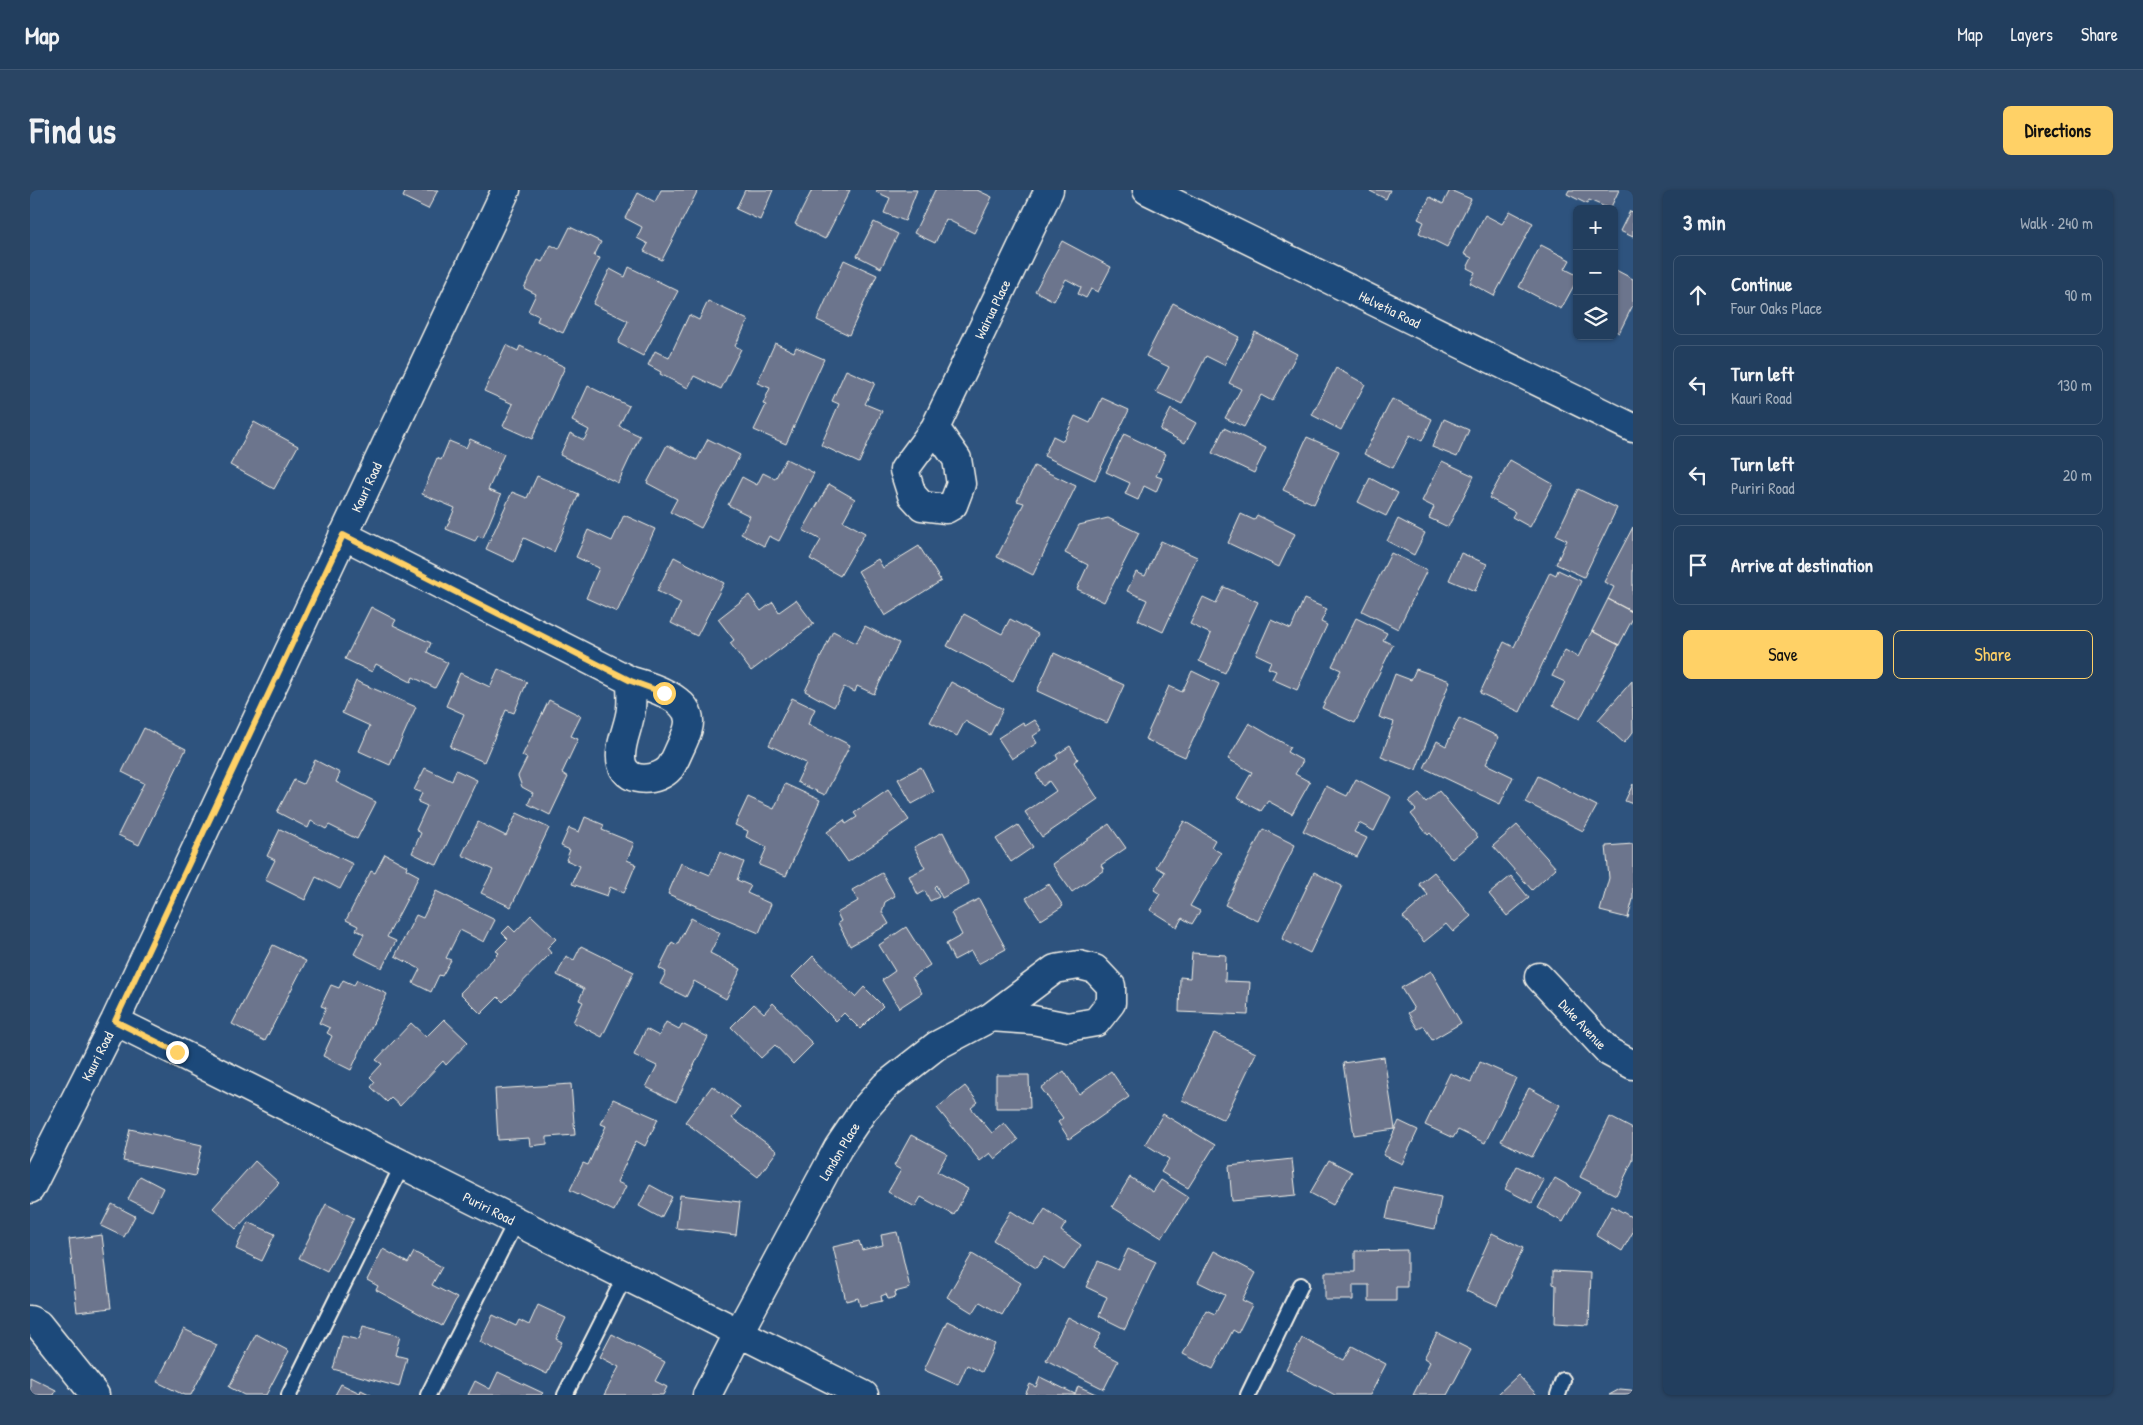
<!DOCTYPE html>
<meta charset="utf-8">
<style>
:root{--surface:#223e5e;--page:#2a4564;--text:#f1f3f6;--muted:#a2aebc;--line:#3f5773;--accent:#ffd166}
body{margin:0;font-family:"Patrick Hand",sans-serif;background:var(--page);color:var(--text)}
.controls{position:absolute;right:15px;top:15px;display:grid;overflow:hidden;border-radius:8px;box-shadow:0 1px 4px #0004}
.controls button{width:45px;height:45px;display:grid;place-items:center;padding:0;border:0;border-bottom:1px solid var(--line);background:var(--surface);color:var(--text);font:25px sans-serif}
.stop{position:absolute;width:15px;height:15px;margin:-11px;border:4px solid #ffd166;border-radius:50%;background:#fff}
.stop.end{background:#ffd166;border-color:#fff;box-shadow:0 1px 5px #0008}
.list{margin:0;padding:0;list-style:none}
h2{display:flex;justify-content:space-between;align-items:center;height:65px;margin:0;padding:0 20px;font-size:21px}
h2 small{font-size:16px;font-weight:400;color:var(--muted)}
.list li{display:grid;grid-template-columns:32px 1fr auto;gap:15px;align-items:center;box-sizing:border-box;height:80px;margin:0 10px 10px;padding:0 10px;border:1px solid var(--line);border-radius:8px}
.list b{display:block;font-size:19px;white-space:nowrap}
.list p{margin:0;font-size:16px;white-space:nowrap;color:var(--muted)}
.list em{font-size:16px;font-style:normal;color:var(--muted)}
.actions{display:flex;gap:10px;padding:15px 20px}
.actions a{flex:1;padding:11px 0;border:1px solid var(--accent);border-radius:8px;text-align:center;font-size:18px;color:var(--accent)}
.actions .main{background:var(--accent);color:#111}
.icon{flex:none;width:28px;height:28px;fill:none;stroke:currentColor;stroke-width:2;stroke-linecap:round;stroke-linejoin:round}
.map{position:relative;flex:none;width:1603px;height:1205px;overflow:hidden;border-radius:8px}
header{display:flex;align-items:center;gap:30px;box-sizing:border-box;height:70px;padding:0 25px;background:var(--surface);border-bottom:1px solid var(--line)}
header strong{font-size:24px}
nav{display:flex;gap:28px;margin-inline-start:auto;font-size:18px}
.intro{display:flex;align-items:center;justify-content:space-between;box-sizing:border-box;height:120px;padding:0 30px}
h1{margin:0;font-size:35px}
.button{padding:12px 22px;border-radius:8px;background:var(--accent);color:#111;font-size:18px;font-weight:700}
main{display:flex;gap:30px;padding:0 30px}
aside{flex:1;background:var(--surface);border-radius:8px;box-shadow:0 1px 4px #0004}
.map>svg:first-child{display:block}
</style>
<header>
<strong>Map</strong>
<nav><a>Map</a><a>Layers</a><a>Share</a></nav>
</header>
<div class="intro"><h1>Find us</h1><a class="button">Directions</a></div>
<main>
<div class="map">
<svg width="1603" height="1205" viewBox="0 0 1603 1205">
<rect width="100%" height="100%" fill="#2e537e"/>
<filter id="ink" filterUnits="userSpaceOnUse"><feTurbulence type="fractalNoise" baseFrequency=".02" numOctaves="2"/><feDisplacementMap in="SourceGraphic" scale="10" xChannelSelector="R" yChannelSelector="G"/><feConvolveMatrix kernelMatrix="1 2 1 2 8 2 1 2 1" color-interpolation-filters="sRGB"/></filter>
<g filter="url(#ink)">
<path fill="#6c758d" stroke="#f4f1e8" d="M376 0H408L398 19 373 7Z
M631 0H668L632 70 614 61 618 54 607 48 612 37 595 28 608 3 625 12Z
M715 0H743L730 30 706 19Z
M782 0H820L795 49 765 34Z
M847 0H887L875 31 854 23 860 8 846 2Z
M905 0H947L962 7 944 43 916 29 905 53 884 43Z
M1338 0H1360L1356 9Z
M1420 0 1441 9 1417 57 1389 43 1394 32 1388 29 1400 7 1413 14Z
M1539 0H1589L1580 19 1559 10 1557 14 1537 4Z
M1480 21 1503 33 1464 106 1440 93 1445 82 1437 78 1442 68 1434 64 1455 25 1472 34Z
M1600 21 1603 22V47L1590 41Z
M844 32 868 44 851 78 827 66Z
M540 37 571 52 564 66 570 68 533 143 507 131 509 126 498 121 506 104 494 98 508 70 512 72 521 55 529 59Z
M1032 51 1081 77 1068 102 1061 99 1056 108 1048 104 1051 97 1036 89 1024 111 1005 101Z
M1511 55 1540 70 1535 79 1547 85V90L1531 119 1489 97Z
M814 70 847 85 819 145 787 130Z
M599 77 648 101 613 166 588 153 598 131 563 114 580 79 595 87Z
M1584 79 1603 89V115L1589 143 1584 140Z
M678 111 718 130 705 156 711 159 691 199 664 186 658 198 630 184 631 182 618 175 625 161 639 168 659 125 669 130Z
M1143 113 1209 147 1194 175 1176 166 1152 214 1126 202 1139 177 1116 166Z
M1225 142 1267 164 1242 211 1231 205 1214 237 1195 228 1211 199 1199 193Z
M745 153 764 162 766 157 794 169 756 254 724 240 736 215 733 214 740 198 727 193Z
M476 155 488 161 490 156 535 177 502 249 473 236 483 214 454 201Z
M1306 178 1335 194 1311 240 1282 225Z
M816 180 845 193 835 214 852 221 829 273 791 255 809 214 802 211Z
M558 196 599 216 589 236 610 246 588 293 530 265 540 243 554 250 559 240 542 231Z
M1072 208 1099 220 1065 290 1014 266 1023 246 1033 251 1045 226 1060 233Z
M1362 209 1402 229 1392 251 1380 245 1363 278 1334 264Z
M1141 219 1166 233 1155 253 1130 240Z
M1414 229 1439 240 1427 267 1402 257Z
M224 232 268 256 244 299 200 275Z
M1194 238 1236 258 1224 283 1182 263Z
M1094 244 1136 264 1126 286 1132 288 1126 302 1114 296 1108 310 1095 304 1100 293 1076 282Z
M1277 247 1309 261 1284 314 1253 300Z
M440 249 474 264 458 300 471 305 453 348 448 346 445 351 416 339 425 318 392 304 407 268 411 270 419 251 436 258Z
M678 249 710 265 671 338 640 322 647 309 617 293 637 255 667 270Z
M756 269 784 283 749 351 739 346 734 356 711 344 720 326 698 315 712 287 727 295 733 283 745 289Z
M1480 270 1523 294 1500 337 1482 327 1485 322 1459 308Z
M1412 271 1444 286 1418 337 1399 328 1404 317 1392 311Z
M1004 276 1046 296 1003 385 967 367 994 313 987 311Z
M507 286 549 304 524 362 494 348 484 372 456 359 482 302 497 308Z
M1340 288 1368 303 1356 326 1328 312Z
M799 294 825 309 813 331 835 343 810 386 780 369 791 350 773 340Z
M1548 299 1587 318 1554 387 1526 374 1537 350 1526 345Z
M1211 324 1224 330 1227 325 1265 344 1249 377 1198 353Z
M594 325 625 339 587 422 556 408 569 378 546 367 558 340 582 351Z
M1078 328 1109 343 1074 412 1047 399 1058 375 1035 363 1049 335Z
M1368 329 1395 343 1384 365 1357 351Z
M1603 337V419L1602 422 1578 409 1584 397 1574 392Z
M1131 351 1167 367 1133 442 1108 430 1117 410 1097 401 1106 382 1115 386Z
M889 356 911 391 855 426 828 381 848 369 853 378Z
M1361 363 1397 380 1368 439 1332 421Z
M1431 363 1457 374 1445 401 1419 390Z
M644 367 694 393 667 446 641 433 651 413 627 401Z
M1528 380 1551 391 1490 522 1450 503 1474 452 1484 457 1520 382 1526 385Z
M1194 397 1228 412 1195 483 1169 471 1181 444 1160 434 1173 407 1186 413Z
M719 405 731 421 743 412 749 422 766 410 784 434 721 481 700 453 704 450 688 429Z
M1274 409 1297 419 1291 432 1297 435 1267 500 1242 489 1246 481 1238 478 1241 471 1226 464 1241 430 1261 439Z
M1578 409 1603 422V428L1589 455 1562 441Z
M341 417 366 430 363 435 401 453 397 462 418 473 405 498 383 487 381 492 346 474 342 482 315 469Z
M934 424 972 444 980 429 1008 444 983 491 917 456Z
M1326 428 1357 443 1353 450 1363 455 1325 533 1292 518 1311 480 1302 476Z
M835 436 869 453 844 504 827 496 825 502 814 497 804 517 775 501 803 441 826 453Z
M1562 441 1589 455 1550 529 1523 515 1535 492 1522 486 1535 460 1548 467Z
M1024 463 1094 495 1077 533 1007 501Z
M468 479 497 492 484 523 476 520 454 572 420 557 434 524 416 516 430 483 460 497Z
M1386 479 1420 491 1386 580 1351 567 1364 532 1349 527 1365 484 1381 490Z
M1162 481 1189 494 1155 567 1115 549 1139 496 1152 502Z
M326 491 386 517 360 575 329 561 340 536 312 523Z
M1602 491 1603 542 1594 553 1568 530Z
M921 492 973 519 960 545 935 531 927 546 900 532Z
M762 508 785 519 778 534 820 555 795 605 767 592 776 573 739 555Z
M519 510 551 526 541 546 548 549 532 583 538 587 520 625 498 614 503 603 492 597 488 586 497 568 492 566Z
M1429 528 1469 547 1456 574 1483 587 1470 614 1394 578 1407 551 1416 556Z
M1005 530 1012 540 1003 546 1007 553 982 569 968 548 993 532 995 536Z
M1219 533 1260 557 1257 562 1273 571 1265 584 1280 592 1262 624 1238 611 1231 621 1207 608 1222 582 1198 569Z
M114 538 156 559 109 655 88 645 114 593 92 582Z
M1040 556 1048 569 1044 572 1068 609 1012 647 995 622 1026 601 1019 591 1013 596 1006 584 1028 569 1026 565Z
M285 570 310 583 306 592 346 612 327 649 299 635 296 639 281 631 278 638 247 622 264 590 273 594Z
M891 577 904 602 882 614 868 589Z
M395 578 422 591 426 580 447 590 407 675 382 663 391 643 386 640 397 616 388 612 392 603 384 600Z
M1508 586 1567 616 1553 641 1495 612Z
M1326 589 1361 607 1344 641 1329 633 1324 642 1337 648 1327 667 1273 641 1296 596 1317 606Z
M755 594 790 610 756 686 729 675 737 657 716 647 718 641 705 635 718 607 744 619Z
M1603 594V614L1595 611Z
M858 600 879 630 818 672 797 642 814 630 816 634 827 627 824 623Z
M1409 601 1448 647 1422 669 1400 643 1398 645 1381 624 1386 620 1379 612 1389 604 1396 612Z
M487 623 519 638 481 717 451 703 463 680 432 665 448 632 476 646Z
M555 627 574 635 572 640 604 653 597 670 606 674 594 703 580 697 577 706 542 694 550 676 536 670 540 660 531 656 539 638 549 642Z
M1154 631 1185 650 1181 657 1191 663 1160 716 1170 721 1162 734 1152 728 1147 737 1120 720 1130 704 1124 700 1135 682 1126 677Z
M1079 634 1096 658 1071 675 1074 680 1042 702 1022 674Z
M988 635 1003 657 981 672 966 649Z
M1487 635 1526 678 1502 700 1463 656Z
M250 639 323 674 310 699 286 687 275 710 235 690 245 670 237 666Z
M1233 639 1265 655 1228 731 1195 715Z
M913 642 939 694 912 708 906 695 904 697 909 707 900 711 895 701 888 705 879 686 895 678 884 657Z
M1603 654V709L1598 728 1570 721 1579 688 1576 656Z
M690 662 714 672 707 690 721 696 717 703 741 714 729 743 638 704 651 673 680 685Z
M355 664 377 676 376 679 389 686 357 747 366 751 352 778 324 764 334 744 326 740 328 736 316 730 341 681 345 683Z
M1284 682 1312 696 1280 763 1252 749Z
M1404 682 1441 726 1423 742 1416 734 1394 752 1373 727 1398 705 1389 694Z
M852 683 865 706 855 712 852 722 859 734 820 756 808 733 811 731 807 723 828 711 822 700Z
M1481 686 1499 708 1477 726 1459 704Z
M1019 694 1033 716 1011 730 996 708Z
M406 701 465 730 454 752 430 740 416 768 421 770 412 786 409 785 401 802 383 793 390 779 365 766 386 725 393 728Z
M949 709 976 759 948 774 941 761 924 770 916 754 932 745 921 723Z
M501 725 526 749 517 758 521 763 473 812 468 807 451 824 430 803 469 763 466 761 478 749 472 743 479 736 485 742Z
M661 728 690 743 680 763 711 779 696 809 664 791 656 807 630 794 636 782 629 778 642 752 647 755Z
M876 737 900 775 882 787 892 803 869 818 852 790 865 781 849 755Z
M243 755 276 771 235 851 202 834Z
M551 756 604 782 572 847 543 832 553 812 549 810 554 799 527 785 536 766 544 770Z
M1162 763 1196 765 1195 791 1220 792 1218 825 1149 822 1150 787 1160 788Z
M783 766 825 807 834 797 853 816 830 839 814 823 806 831 762 787Z
M1401 781 1431 833 1402 850 1394 836 1388 839 1378 823 1384 819 1371 798Z
M313 790 324 795 327 790 357 804 321 880 293 866 302 846 297 843 300 838 289 833 296 818 291 816 301 795 309 798Z
M743 813 783 854 763 874 745 855 731 868 701 837 724 814 734 823Z
M414 829 438 852 416 875 413 871 370 916 361 908 357 912 341 897 345 892 340 887 352 874 346 870 381 833 396 847Z
M636 832 649 839 652 834 678 847 646 912 616 897 627 876 604 865 616 839 629 846Z
M1184 843 1226 863 1194 930 1152 910Z
M1354 867 1365 939 1324 945 1313 873Z
M1450 872 1486 888 1455 953 1428 940 1423 948 1395 935 1420 883 1441 892Z
M1034 881 1049 904 1081 881 1099 907 1039 949 1028 932 1033 928 1011 898Z
M966 885H999L1000 918H966Z
M541 894 545 945 517 947V954L500 956 499 948 468 950 465 899Z
M682 896 710 917 702 928 747 961 728 987 655 932Z
M935 896 948 912 941 918 962 943 974 933 988 950 965 969 960 963 950 971 907 918Z
M1499 898 1530 915 1502 967 1471 951Z
M583 909 628 929 615 956 606 951 587 992 596 996 584 1021 540 1000 553 973 558 975 576 936 571 934Z
M1133 924 1185 955 1158 998 1131 982 1139 969 1115 954Z
M1580 927 1603 939V970L1586 1005 1550 987Z
M1369 931 1388 940 1372 974 1353 965Z
M100 939 172 955 165 986 93 971Z
M881 945 917 964 907 982 938 999 924 1025 891 1007 885 1017 858 1002 871 980 864 976Z
M1262 969 1266 1005 1202 1011 1199 976Z
M1299 970 1322 982 1303 1015 1280 1003Z
M225 971 249 993 206 1039 183 1018Z
M1487 976 1514 990 1502 1013 1475 999Z
M110 986 133 998 122 1021 98 1009Z
M1100 987 1123 1002 1131 990 1158 1007 1132 1048 1082 1017Z
M1525 988 1550 1002 1533 1032 1508 1018Z
M620 995 642 1007 631 1028 609 1016Z
M1363 997 1411 1007 1405 1039 1356 1029Z
M650 1005 710 1012 706 1045 646 1038Z
M82 1014 105 1026 94 1047 71 1036Z
M296 1014 324 1028 297 1082 269 1068Z
M1582 1016 1603 1028V1042L1592 1061 1566 1045Z
M1015 1019 1036 1033 1031 1041 1051 1055 1034 1080 1014 1067 1006 1078 963 1050 981 1021 1004 1036Z
M218 1032 245 1044 232 1071 206 1059Z
M867 1042 880 1098 865 1102 866 1107 858 1109 856 1104 851 1106 852 1111 830 1116 828 1108 816 1111 803 1057 829 1051 832 1060 853 1055 851 1045Z
M1462 1043 1493 1058 1467 1115 1436 1101Z
M72 1045 81 1118 47 1122 39 1049Z
M353 1059 378 1073 384 1062 412 1077 402 1095 427 1108 412 1136 346 1100 348 1096 337 1090Z
M1098 1059 1126 1072 1095 1139 1069 1126 1077 1107 1056 1097 1068 1071 1088 1080Z
M1377 1060V1097H1366V1111H1339V1095H1323V1110H1295V1082H1325V1061Z
M1184 1061 1226 1083 1212 1110 1222 1115 1208 1143 1203 1140 1183 1179 1153 1164 1176 1120 1185 1124 1195 1105 1168 1092Z
M942 1064 991 1093 972 1125 950 1112 943 1123 917 1107Z
M1523 1081 1561 1083 1559 1135 1525 1133 1526 1095 1523 1094Z
M508 1115 536 1128 526 1149 532 1152 517 1184 450 1152 463 1125 486 1136 489 1130 499 1135Z
M1038 1127 1071 1144 1063 1158 1088 1171 1074 1199 1016 1170Z
M917 1131 965 1154 952 1182 937 1175 928 1195 894 1180Z
M333 1136 370 1146 365 1165 377 1168 369 1197 303 1179 312 1146 329 1150Z
M154 1139 187 1155 161 1205H154L127 1192Z
M1407 1143 1441 1160 1417 1205H1383L1400 1172 1394 1168Z
M226 1144 259 1161 236 1205H214L199 1197Z
M582 1144 635 1172 625 1191 637 1197 633 1205H574L589 1177 570 1167Z
M1272 1148 1314 1170 1322 1156 1356 1174 1340 1205H1305L1256 1179Z
M468 1182 513 1203 511 1205H438L445 1191 460 1199Z
M1488 1185 1507 1205H1467Z
M0 1187 26 1200 24 1205H0Z
M1010 1187 1045 1204 1048 1196 1068 1205H995L1000 1194 1006 1197Z
M311 1194 330 1203 331 1200 341 1205H305Z
M1590 1199 1601 1200 1603 1201V1205H1579Z"/>
<g fill="none" stroke-linecap="round" stroke-linejoin="round">
<defs>
<path id="lane" d="M259 1205 373 974
M398 1205 486 1031
M535 1205 595 1086
M1218 1205 1271 1095
M1528 1205 1533 1190"/>
<path id="street" d="M905 238 927 269 931 294 923 315 916 319 892 316 882 305 874 280 905 238 1019 0
M313 345 601 491C619 496 660 508 659 532 659 540 655 547 652 554 648 562 645 571 640 578 629 591 598 595 592 574 587 557 600 536 601 518 602 509 601 500 601 491
M1509 787 1579 862 1603 875
M85 831 834 1205
M0 999 85 831 476 0
M0 1130 8 1134 65 1205
M677 1205 709 1142 808 958 833 921 855 896 906 856 961 827 1025 779 1049 775 1065 779 1081 796V813L1066 832 1038 837 1003 830 961 827"/>
<path id="secondary" d="M1117 0 1603 238"/>
</defs>
<use href="#lane" stroke="#f4f1e8" stroke-width="18"/>
<use href="#street" stroke="#f4f1e8" stroke-width="31"/>
<use href="#secondary" stroke="#f4f1e8" stroke-width="31"/>
<use href="#lane" stroke="#1f4a7a" stroke-width="14"/>
<use href="#street" stroke="#1f4a7a" stroke-width="28"/>
<use href="#secondary" stroke="#1f4a7a" stroke-width="28"/>
</g>
</g>
<g fill="none" stroke-linecap="round" stroke-linejoin="round" filter="url(#ink)">
<path stroke="#ffd166" stroke-width="6" d="M147 862 85 831 313 345 601 491 634 503"/>
</g>
<g text-anchor="middle" dominant-baseline="central" stroke-width="4.5" stroke-linejoin="round" paint-order="stroke">
<g font-size="14" fill="#f4f1e8" stroke="#1f4a7a">
<text transform="translate(962 119) rotate(-64)">Wairua Place</text>
<text transform="translate(1360 119) rotate(26)">Helvetia Road</text>
<text transform="translate(336 297) rotate(-65)">Kauri Road</text>
<text transform="translate(1553 834) rotate(47)">Duke Avenue</text>
<text transform="translate(67 866) rotate(-63)">Kauri Road</text>
<text transform="translate(809 961) rotate(-59)">Landon Place</text>
<text transform="translate(459 1018) rotate(27)">Puriri Road</text>
</g>
</g>
</svg>
<div class="controls">
<button>+</button>
<button>−</button>
<button><svg class="icon" aria-label="layers" viewBox="0 0 24 24"><path d="M12 4l9 5-9 5-9-5zM3 14l9 5 9-5"/></svg></button>
</div>
<div class="stop" style="left:634px;top:503px"></div>
<div class="stop end" style="left:147px;top:862px"></div>
</div>
<aside>
<h2>3 min<small>Walk · 240 m</small></h2>
<ul class="list">
<li><svg class="icon" aria-label="ahead" viewBox="0 0 24 24"><path d="M12 20V5M6 11l6-6 6 6"/></svg><div><b>Continue</b><p>Four Oaks Place</p></div><em>90 m</em></li>
<li><svg class="icon" aria-label="left" viewBox="0 0 24 24"><path d="M17 20v-9H6M10 6l-5 5 5 5"/></svg><div><b>Turn left</b><p>Kauri Road</p></div><em>130 m</em></li>
<li><svg class="icon" aria-label="left" viewBox="0 0 24 24"><path d="M17 20v-9H6M10 6l-5 5 5 5"/></svg><div><b>Turn left</b><p>Puriri Road</p></div><em>20 m</em></li>
<li><svg class="icon" aria-label="arrive" viewBox="0 0 24 24"><path d="M6 21V4h12l-3 4 3 4H6"/></svg><div><b>Arrive at destination</b></div></li>
</ul>
<div class="actions"><a class="main">Save</a><a>Share</a></div>
</aside>
</main>
